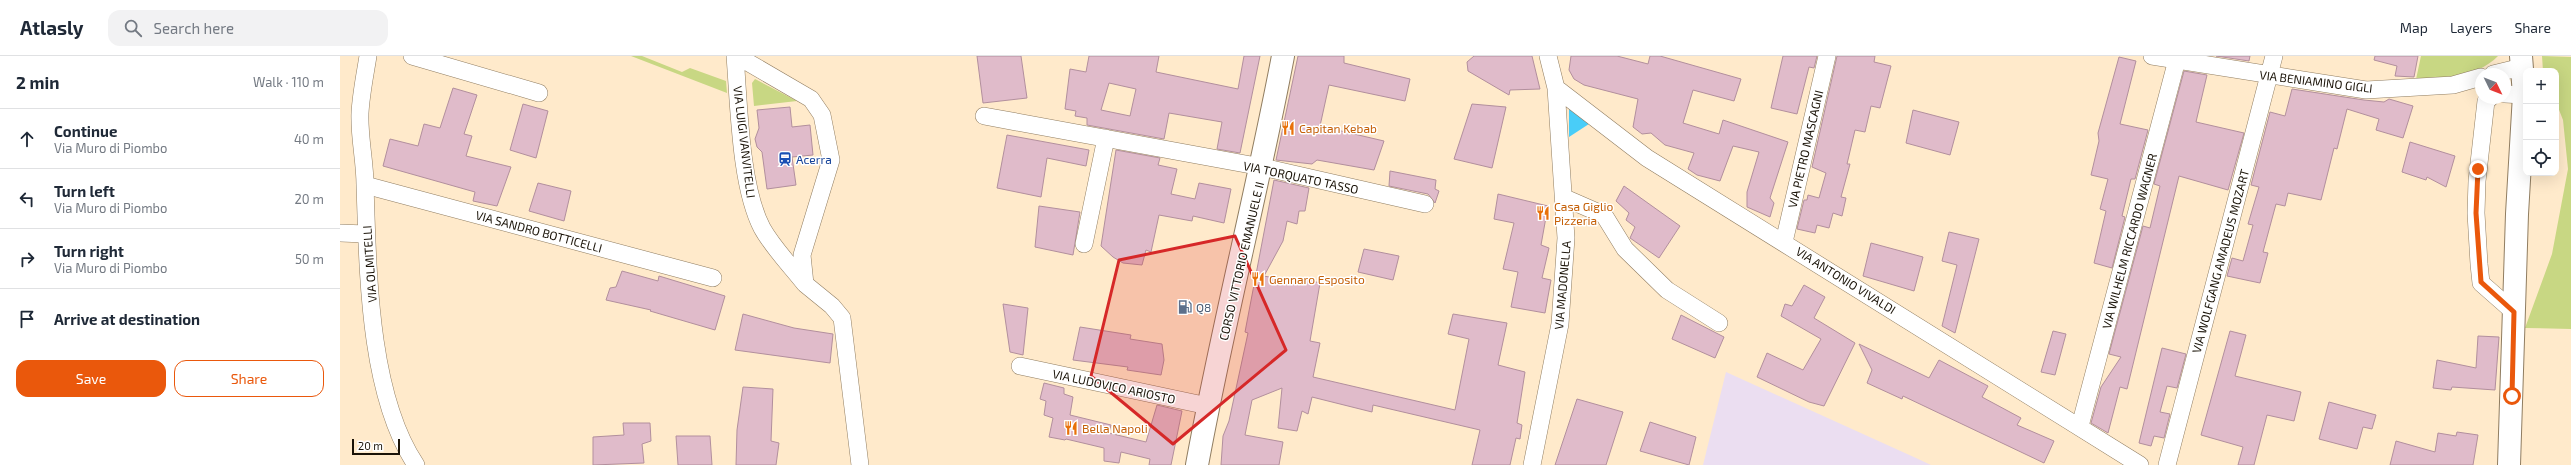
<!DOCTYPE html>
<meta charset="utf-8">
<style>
:root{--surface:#fff;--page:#f2f2f3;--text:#1f2937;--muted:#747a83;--line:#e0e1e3;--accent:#ea580c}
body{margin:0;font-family:"Exo 2",sans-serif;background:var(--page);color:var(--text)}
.controls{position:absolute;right:12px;top:12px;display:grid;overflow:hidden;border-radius:8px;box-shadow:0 4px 16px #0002}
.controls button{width:36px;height:36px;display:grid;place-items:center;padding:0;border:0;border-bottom:1px solid var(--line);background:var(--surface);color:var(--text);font:20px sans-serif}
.compass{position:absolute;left:2135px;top:12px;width:36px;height:36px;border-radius:50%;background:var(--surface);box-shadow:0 4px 16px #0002;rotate:133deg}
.scale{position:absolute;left:12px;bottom:10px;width:48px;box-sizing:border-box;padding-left:4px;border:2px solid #1a1308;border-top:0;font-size:11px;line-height:14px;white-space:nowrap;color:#1a1308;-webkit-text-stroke:3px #fff;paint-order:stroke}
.stop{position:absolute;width:12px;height:12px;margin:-9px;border:3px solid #ea580c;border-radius:50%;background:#fff}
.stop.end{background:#ea580c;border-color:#fff;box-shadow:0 1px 4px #0008}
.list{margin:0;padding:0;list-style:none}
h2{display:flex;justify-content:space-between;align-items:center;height:52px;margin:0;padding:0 16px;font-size:17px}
h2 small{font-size:13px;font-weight:400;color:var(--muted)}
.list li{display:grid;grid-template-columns:26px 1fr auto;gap:12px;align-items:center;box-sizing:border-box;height:60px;padding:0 16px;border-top:1px solid var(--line)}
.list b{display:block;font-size:15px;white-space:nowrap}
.list p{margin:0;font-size:13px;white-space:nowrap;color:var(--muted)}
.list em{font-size:13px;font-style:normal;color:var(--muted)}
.actions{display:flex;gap:8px;padding:12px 16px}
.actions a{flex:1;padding:9px 0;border:1px solid var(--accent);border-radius:12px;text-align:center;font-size:14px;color:var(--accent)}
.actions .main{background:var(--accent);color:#fff}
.icon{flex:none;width:22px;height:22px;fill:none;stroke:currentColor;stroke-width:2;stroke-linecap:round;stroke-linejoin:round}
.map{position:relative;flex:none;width:2231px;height:409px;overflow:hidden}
header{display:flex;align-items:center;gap:24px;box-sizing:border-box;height:56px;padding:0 20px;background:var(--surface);border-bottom:1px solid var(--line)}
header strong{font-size:19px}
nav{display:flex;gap:22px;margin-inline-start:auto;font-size:14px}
.search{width:280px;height:36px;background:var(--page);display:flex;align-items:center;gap:10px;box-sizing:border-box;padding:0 14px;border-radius:12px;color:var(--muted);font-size:15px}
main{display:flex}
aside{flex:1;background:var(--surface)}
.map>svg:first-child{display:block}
</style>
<header>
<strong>Atlasly</strong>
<div class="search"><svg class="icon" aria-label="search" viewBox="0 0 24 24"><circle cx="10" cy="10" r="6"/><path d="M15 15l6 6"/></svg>Search here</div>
<nav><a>Map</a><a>Layers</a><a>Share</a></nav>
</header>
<main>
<aside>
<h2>2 min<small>Walk · 110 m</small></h2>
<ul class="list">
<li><svg class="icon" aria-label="ahead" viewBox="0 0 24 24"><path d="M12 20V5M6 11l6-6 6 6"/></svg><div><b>Continue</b><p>Via Muro di Piombo</p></div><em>40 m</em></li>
<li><svg class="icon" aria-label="left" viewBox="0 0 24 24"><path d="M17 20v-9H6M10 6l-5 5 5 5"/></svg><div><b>Turn left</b><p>Via Muro di Piombo</p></div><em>20 m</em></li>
<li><svg class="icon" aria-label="right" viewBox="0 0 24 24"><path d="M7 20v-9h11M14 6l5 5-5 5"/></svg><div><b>Turn right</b><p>Via Muro di Piombo</p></div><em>50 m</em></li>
<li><svg class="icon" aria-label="arrive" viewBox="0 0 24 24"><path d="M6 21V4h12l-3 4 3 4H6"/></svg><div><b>Arrive at destination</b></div></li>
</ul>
<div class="actions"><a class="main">Save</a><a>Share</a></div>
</aside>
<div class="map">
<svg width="2231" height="409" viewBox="0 0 2231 409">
<rect width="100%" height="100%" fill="#ffeacb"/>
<path fill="#ebdef1" d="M1386 316 1576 402 1591 409H1363Z"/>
<path fill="#c8d783" d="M291 0H302L342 16 350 12 386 25 387 37Z
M2081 0H2158C2136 22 2104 23 2075 28Z
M2202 0 2231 1V273L2185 272 2212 198 2228 113 2223 64 2216 46V15H2203Z
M415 23 417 24 457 45 414 50 412 27Z"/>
<path fill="#49cdf8" d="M1229 52 1252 66 1229 81Z"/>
<path fill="#e0bbca" stroke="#b28f9d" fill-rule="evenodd" d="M637 0H681L687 42 643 47Z
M749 0H819L816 16 898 33 904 0H920L900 97 877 93 882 66 829 57 824 83 747 69V62L735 60 736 55 725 53 730 13 746 16ZM769 27 796 33 790 60 761 54Z
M958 0H1004V7L1070 23 1065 45 989 29 980 70 1044 85 1034 114 977 104 972 108 936 104Z
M1134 0H1192L1200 33 1170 34 1169 39 1128 15 1127 6Z
M1231 0H1277L1308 8 1310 0H1320L1401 23 1394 45 1353 34 1343 67 1379 78 1383 64 1448 86 1430 142 1434 147 1430 161 1407 151V136L1419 96 1393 90 1380 125 1357 119 1348 113 1354 97 1325 89 1311 77 1302 78 1293 71 1298 43 1244 29 1234 23 1229 14Z
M1443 0H1477L1474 12 1469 11 1457 58 1431 52Z
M1497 0H1535L1534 6 1551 10 1540 52 1531 50 1525 76 1515 74 1507 108H1510L1501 141 1506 142 1502 160 1493 157 1489 172 1477 169 1475 177 1457 173 1464 144H1467L1468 139 1479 142 1486 117 1472 111Z
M1876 0H1910L1909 5Z
M2035 0H2078L2074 21 2055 20 2057 10 2034 4Z
M1779 1 1796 5 1780 68 1808 74 1795 123H1791L1782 160 1785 161 1772 212 1754 207 1766 155 1760 153 1768 123 1751 119 1759 85 1758 77Z
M1844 15 1867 19 1856 66 1904 77 1888 134 1839 120 1787 333 1780 331 1768 377 1751 367 1761 331 1781 301 1769 298 1803 170 1810 172 1820 130 1814 128Z
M113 32 137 39 124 78 132 80 126 100 171 111 157 150 133 145 135 136 43 110 50 83 78 90 84 68 100 72Z
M1952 33 2024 44 2044 46 2049 43 2073 50 2063 82 2036 74 2039 63 2007 53 1997 93 1994 92 1981 144 1948 137 1945 150 1936 148 1923 196 1928 197 1920 227 1887 220 1892 202 1903 205 1913 169 1908 168 1919 131 1911 129 1930 56 1945 60Z
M183 48 208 55 196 102 170 94Z
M1132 48 1166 51 1152 112 1114 103Z
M450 51 452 71 470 69 473 99 452 101 456 129 427 133 422 96 417 91 415 83 419 72 417 54Z
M1573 54 1619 66 1610 99 1566 87Z
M667 79 749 94 746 110 707 102 701 141 657 132Z
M2070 86 2115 100 2106 131 2087 121 2086 124 2062 116Z
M776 94 820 102 818 109 837 113 831 138 855 143 859 127 891 133 884 167 853 160 852 165 819 159 811 196 806 194 802 209 783 207 773 201 761 190Z
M1050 115 1096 124 1095 133 1099 135 1095 147 1088 138 1049 130Z
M934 124 969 132 965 155H959L957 168 947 165 943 185 924 220 959 227 960 222 980 227 970 285 980 287 973 321 1115 354 1129 283 1108 278 1113 258 1167 267 1158 309 1185 316 1177 367 1182 369 1180 383 1176 382 1170 409H1132L1140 374 1033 349 1032 356 972 341 968 358 962 355 957 375 938 372 942 332 912 344 905 379 943 386 939 409H881L883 380 889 365 908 277 905 276Z
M198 127 231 135 224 165 189 155Z
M1284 130 1340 170 1319 202 1290 182 1295 171 1286 164 1289 157 1276 145Z
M1158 138 1208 150 1201 189 1209 192 1202 222 1211 224 1205 257 1171 251 1178 216 1163 213 1174 167 1154 163Z
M699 150 740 156 733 199 695 191Z
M1609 176 1639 183 1615 277 1602 270 1617 209 1602 205Z
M1531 187 1583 201 1574 235 1523 220Z
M1024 193 1059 200 1053 224 1018 216Z
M282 215 318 225 319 220 385 240 375 274 310 255 311 254 266 244 270 232 276 231Z
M1464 229 1485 241 1474 262 1515 287 1484 350 1469 346 1417 321 1427 297 1463 314 1481 283 1441 260 1445 248 1452 250Z
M663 248 688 252 683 299 670 296Z
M403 258 454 272 493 278 490 307 395 294Z
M1341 259 1384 281 1375 302 1332 283Z
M740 271 791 279 790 283 822 288 824 304 821 319 787 314 788 311 733 304Z
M1713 275 1726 278 1715 319 1701 316Z
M1890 275 1906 279 1895 320 1961 336 1954 365 1927 359 1914 409H1898L1903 391 1861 379Z
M2138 280 2159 281 2155 334 2112 331 2111 334 2093 332 2097 304 2136 312Z
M1519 288 1589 322 1599 304 1648 330 1642 341 1681 362 1677 369 1714 385 1704 407 1563 340 1562 343 1527 327 1532 314Z
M1822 292 1846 298 1837 332 1827 330 1820 356 1830 358 1824 382 1814 380 1811 390 1799 387Z
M704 327 724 332V338L733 341 730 359 771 369 769 377 806 386 817 349 842 355 831 409H809L810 403 781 396 779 407 764 405V392L726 383 725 384 709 381 713 362 704 359 706 345 700 343Z
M403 331 433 333 431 385 439 387 436 409H396L397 374Z
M1237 343 1283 356 1266 409H1215Z
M1989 346 2036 359 2032 373 2023 371 2017 393 1979 383Z
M1310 366 1356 381 1349 409 1300 395Z
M283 367H310L311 385 302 388 304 407 253 409V381L284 379Z
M2117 376 2138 379 2133 409H2050L2056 385 2095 396 2098 377 2116 380Z
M336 380H370L372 409H338Z"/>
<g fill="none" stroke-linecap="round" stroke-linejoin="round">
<defs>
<path id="street" d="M28 0C25 19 21 38 20 57 19 81 25 105 25 129 28 213 28 337 76 409
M72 0 199 37
M395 0C399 48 400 130 422 172 433 192 451 210 465 228
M397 0 471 43 482 59 491 104 462 199 465 228 492 250 502 262 520 409
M1812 0 2026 34 2113 29 2141 21
M2153 18 2182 11
M1216 32 1307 102 1800 409
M2165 38 2184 39
M2150 42 2146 45 2137 125 2136 157 2139 208 2141 227 2174 256
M644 60 922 111 1085 148
M25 129 373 222
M1225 142 1264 159 1285 193 1327 234 1379 267
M0 177 25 178
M1444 186 1487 0
M744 188 766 82
M680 310 868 350
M1740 370 1838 0
M1192 409 1220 268 1226 182 1216 32 1208 0
M1827 409 1934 0"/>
<path id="secondary" d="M857 409C882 272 917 137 943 0
M2169 409 2177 158 2184 39 2181 0"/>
</defs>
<use href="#street" stroke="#907d61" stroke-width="18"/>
<use href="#secondary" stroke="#907d61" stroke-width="24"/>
<use href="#street" stroke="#fff" stroke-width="17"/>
<use href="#secondary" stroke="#fff" stroke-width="22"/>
</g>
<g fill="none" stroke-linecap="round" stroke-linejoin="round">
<path stroke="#ea580c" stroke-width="5" d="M2138 113 2136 157 2141 226 2174 256 2172 340"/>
</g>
<path fill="#d62828" fill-opacity="0.2" stroke="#d62828" stroke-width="3" stroke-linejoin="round" d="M895 180 946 294 833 388 751 320 779 204Z"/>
<defs>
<symbol id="restaurant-bare" viewBox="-9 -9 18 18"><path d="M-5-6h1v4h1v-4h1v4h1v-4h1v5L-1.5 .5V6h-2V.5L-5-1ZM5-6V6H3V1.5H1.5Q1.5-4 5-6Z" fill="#e8710a" stroke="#fff" stroke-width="2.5" paint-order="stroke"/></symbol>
<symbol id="station-bare" viewBox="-9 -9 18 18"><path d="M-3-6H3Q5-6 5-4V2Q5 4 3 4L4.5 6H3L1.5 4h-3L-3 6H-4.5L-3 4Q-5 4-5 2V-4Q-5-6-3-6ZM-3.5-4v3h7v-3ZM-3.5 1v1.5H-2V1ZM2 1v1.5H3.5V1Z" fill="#1a4fb4" stroke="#fff" stroke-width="2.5" paint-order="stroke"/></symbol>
<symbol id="fuel-bare" viewBox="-9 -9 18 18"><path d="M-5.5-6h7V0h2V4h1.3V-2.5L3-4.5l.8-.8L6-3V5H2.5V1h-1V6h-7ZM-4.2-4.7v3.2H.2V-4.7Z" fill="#5c6f8a" stroke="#fff" stroke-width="2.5" paint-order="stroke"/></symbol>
</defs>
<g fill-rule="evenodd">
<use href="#restaurant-bare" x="938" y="62" width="20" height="20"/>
<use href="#station-bare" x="435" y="93" width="20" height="20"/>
<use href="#restaurant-bare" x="1193" y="147" width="20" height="20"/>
<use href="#restaurant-bare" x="908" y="213" width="20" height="20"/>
<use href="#fuel-bare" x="835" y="241" width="20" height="20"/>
<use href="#restaurant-bare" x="721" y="362" width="20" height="20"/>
</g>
<g text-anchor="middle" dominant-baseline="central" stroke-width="3" stroke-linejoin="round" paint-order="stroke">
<g font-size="12" fill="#1a1308" stroke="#fff">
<text transform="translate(1976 25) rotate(7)">VIA BENIAMINO GIGLI</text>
<text transform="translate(405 86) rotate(83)">VIA LUIGI VANVITELLI</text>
<text transform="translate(1465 93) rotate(-77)">VIA PIETRO MASCAGNI</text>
<text transform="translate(961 121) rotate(12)">VIA TORQUATO TASSO</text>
<text transform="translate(199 175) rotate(15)">VIA SANDRO BOTTICELLI</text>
<text transform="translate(1789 185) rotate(-75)">VIA WILHELM RICCARDO WAGNER</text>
<text transform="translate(901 205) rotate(-77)">CORSO VITTORIO EMANUELE II</text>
<text transform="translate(1880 205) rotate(-75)">VIA WOLFGANG AMADEUS MOZART</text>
<text transform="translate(29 208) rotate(-94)">VIA OLMITELLI</text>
<text transform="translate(1506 224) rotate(32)">VIA ANTONIO VIVALDI</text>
<text transform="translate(1222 229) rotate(-85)">VIA MADONELLA</text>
<text transform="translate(774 330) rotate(12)">VIA LUDOVICO ARIOSTO</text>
</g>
<g font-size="12" fill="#c56008" stroke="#fff" text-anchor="start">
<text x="959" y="72">Capitan Kebab</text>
<text x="1214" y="150">Casa Giglio<tspan x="1214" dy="14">Pizzeria</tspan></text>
<text x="929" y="223">Gennaro Esposito</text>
<text x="742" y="372">Bella Napoli</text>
</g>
<g font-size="12" fill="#164399" stroke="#fff" text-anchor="start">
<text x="456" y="103">Acerra</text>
</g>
<g font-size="12" fill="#4e5e75" stroke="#fff" text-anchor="start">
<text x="856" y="251">Q8</text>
</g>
</g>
</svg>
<div class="controls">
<button>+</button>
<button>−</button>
<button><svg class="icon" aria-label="locate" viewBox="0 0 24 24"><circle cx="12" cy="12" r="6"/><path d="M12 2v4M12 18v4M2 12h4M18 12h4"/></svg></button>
</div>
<svg class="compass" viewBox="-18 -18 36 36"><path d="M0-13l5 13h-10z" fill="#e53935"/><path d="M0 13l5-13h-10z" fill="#747a83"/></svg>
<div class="scale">20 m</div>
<div class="stop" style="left:2172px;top:340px"></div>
<div class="stop end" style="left:2138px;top:113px"></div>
</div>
</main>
